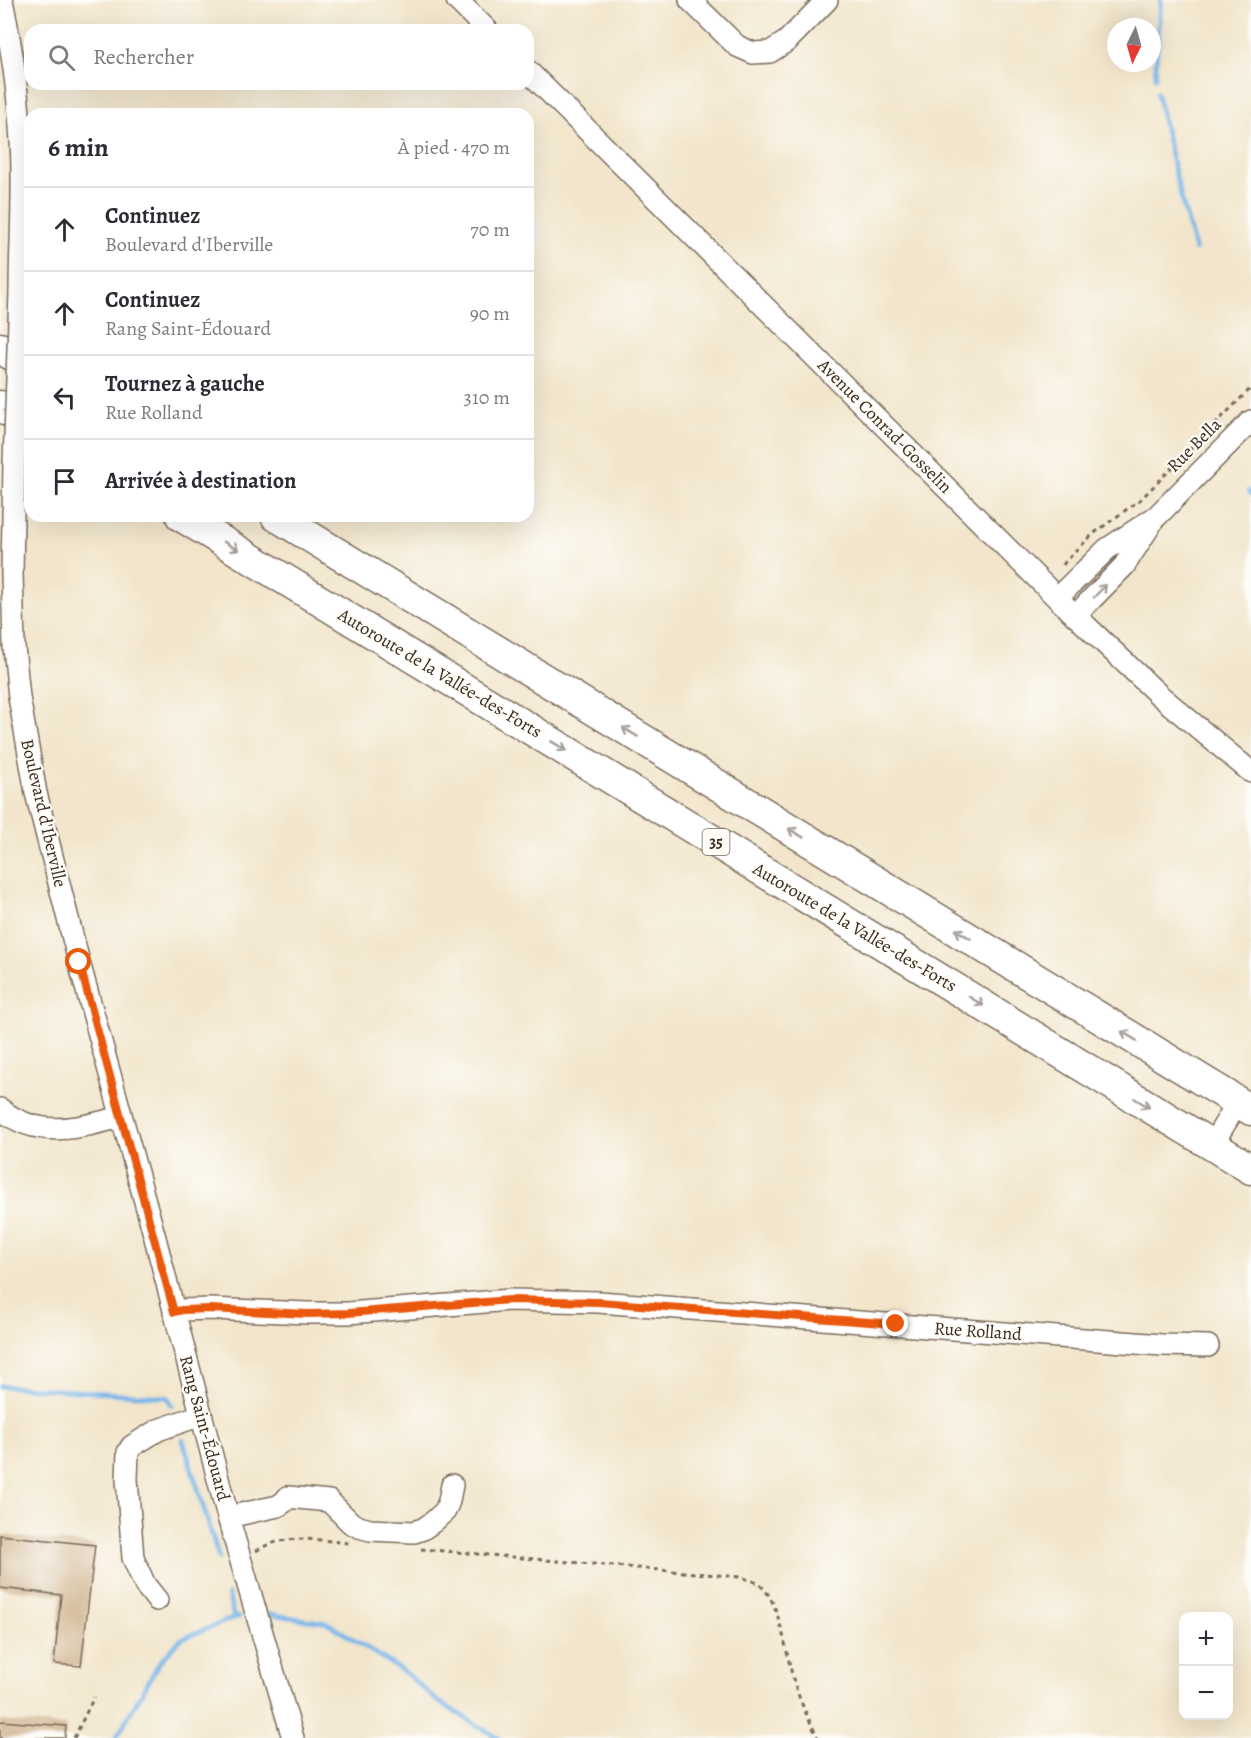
<!DOCTYPE html>
<html lang="fr">
<meta charset="utf-8">
<style>
:root{--surface:#fff;--page:#f7f7f7;--text:#2b2b33;--muted:#7c7c81;--line:#e1e1e2}
body{margin:0;font-family:Alegreya,serif;background:var(--page);color:var(--text)}
.controls{position:absolute;right:18px;bottom:18px;display:grid;overflow:hidden;border-radius:12px;box-shadow:0 6px 24px #0002}
.controls button{width:54px;height:54px;display:grid;place-items:center;padding:0;border:0;border-bottom:2px solid var(--line);background:var(--surface);color:var(--text);font:30px sans-serif}
.compass{position:absolute;left:1107px;top:18px;width:54px;height:54px;border-radius:50%;background:var(--surface);box-shadow:0 6px 24px #0002;rotate:185deg}
.stop{position:absolute;width:18px;height:18px;margin:-14px;border:4px solid #ea580c;border-radius:50%;background:#fff}
.stop.end{background:#ea580c;border-color:#fff;box-shadow:0 2px 6px #0008}
.list{margin:0;padding:0;list-style:none}
h2{display:flex;justify-content:space-between;align-items:center;height:78px;margin:0;padding:0 24px;font-size:26px}
h2 small{font-size:20px;font-weight:400;color:var(--muted)}
.list li{display:grid;grid-template-columns:39px 1fr auto;gap:18px;align-items:center;box-sizing:border-box;height:84px;padding:0 24px;border-top:2px solid var(--line)}
.list b{display:block;font-size:22px;white-space:nowrap}
.list p{margin:0;font-size:20px;white-space:nowrap;color:var(--muted)}
.list em{font-size:20px;font-style:normal;color:var(--muted)}
.icon{flex:none;width:33px;height:33px;fill:none;stroke:currentColor;stroke-width:2;stroke-linecap:round;stroke-linejoin:round}
.map{position:relative;flex:none;width:1251px;height:1738px;overflow:hidden}
.search{position:absolute;background:var(--surface);box-shadow:0 6px 24px #0002;left:24px;top:24px;width:510px;height:66px;display:flex;align-items:center;gap:15px;box-sizing:border-box;padding:0 21px;border-radius:18px;color:var(--muted);font-size:22px}
.panel{position:absolute;background:var(--surface);box-shadow:0 6px 24px #0002;left:24px;top:108px;width:510px;height:414px;border-radius:18px}
.map>svg:first-child{display:block}
</style>
<div class="map">
<svg width="1251" height="1738" viewBox="0 0 1251 1738">
<rect width="100%" height="100%" fill="#fdfcf7"/>
<filter id="ink" filterUnits="userSpaceOnUse"><feTurbulence type="fractalNoise" baseFrequency=".0167" numOctaves="2"/><feDisplacementMap in="SourceGraphic" scale="12" xChannelSelector="R" yChannelSelector="G"/><feConvolveMatrix kernelMatrix="1 2 1 2 8 2 1 2 1" color-interpolation-filters="sRGB"/></filter>
<filter id="wash" filterUnits="userSpaceOnUse"><feTurbulence type="fractalNoise" baseFrequency=".008" numOctaves="4" result="noise"/><feDisplacementMap in="SourceGraphic" scale="24" xChannelSelector="R" yChannelSelector="G"/><feGaussianBlur stdDeviation="1.35" result="paint"/><feColorMatrix in="noise" values="0 0 0 0 0 0 0 0 0 0 0 0 0 0 0 0 0 1.4 0 .05"/><feComposite in="paint" operator="in"/></filter>
<g filter="url(#wash)">
<rect width="100%" height="100%" fill="#f2e5cb"/>
<g fill="none" stroke-linecap="round" stroke-linejoin="round">
<path stroke="#76b5e9" stroke-width="4.5" d="M1155 77 1161 0
M1157 93 1177 181 1195 250
M1249 491 1251 494
M0 1386 167 1397 172 1406
M183 1440 219 1558
M228 1594 234 1618
M269 1614 328 1623 407 1674 436 1700 498 1738
M116 1738 159 1663 181 1639 234 1618 239 1617"/>
</g>
<g id="blocks">
<path fill="#caaa82" d="M0 1535 95 1545 81 1666 54 1664 61 1595 0 1588Z
M0 1721 66 1726 65 1738H0Z"/>
</g>
</g>
<g filter="url(#ink)">
<use href="#blocks" fill-opacity="0" stroke="#7b6b5b" stroke-width="1.5"/>
<g fill="none" stroke-linecap="round" stroke-linejoin="round">
<defs>
<path id="minor" d="M2 0C15 63 23 127 22 191 22 225 20 258 20 292
M457 0 487 30
M690 0 737 46 753 53 770 52 787 41 827 0
M528 71 1057 598 1159 695 1251 772
M14 464 12 573 14 647 19 697 36 793 79 962 154 1234 228 1517 293 1738
M1057 598 1107 549 1157 516 1251 421
M1075 616 1124 566 1151 524
M0 1109C39 1140 77 1128 121 1117
M1212 1145 1238 1102
M174 1312 182 1310 210 1309 308 1313H348L510 1300 599 1302 1162 1345 1208 1346
M228 1517 278 1506 284 1502 288 1497 329 1501 351 1523 359 1527 370 1530 414 1532 423 1529 433 1522 445 1511 449 1501 452 1485
M157 1600 145 1585 133 1558 127 1479 128 1452 132 1446 158 1430 201 1415"/>
<path id="highway" d="M0 348 30 366
M0 406 30 424
M181 516 1251 1169
M276 516 1251 1110"/>
</defs>
<use href="#minor" stroke="#7b6b5b" stroke-width="24"/>
<use href="#highway" stroke="#7b6b5b" stroke-width="33"/>
<path stroke="#7b6b5b" stroke-width="3" stroke-dasharray="4.5 4.5" stroke-linecap="butt" d="M1063 565 1065 562 1093 534 1141 499 1251 388
M421 1549 740 1577C746 1579 756 1581 761 1586 780 1601 787 1659 794 1682 800 1702 809 1720 818 1738
M256 1551C285 1533 317 1540 349 1543
M74 1738 94 1697"/>
<use href="#minor" stroke="#fff" stroke-width="21"/>
<use href="#highway" stroke="#fff" stroke-width="30"/>
<defs>
<path id="minor-bridge" d="M14 464 20 292"/>
</defs>
<use href="#minor-bridge" stroke="#7b6b5b" stroke-width="24" stroke-linecap="butt"/>
<use href="#minor-bridge" stroke="#fff" stroke-width="21"/>
</g>
<defs><path id="oneway-shaft" d="M-6 0H5M1.5-3L5.5 0L1.5 3" fill="none" stroke-width="1.6" stroke-linecap="round" stroke-linejoin="round" transform="scale(1.5)"/></defs>
<g stroke="#a79f9a">
<use href="#oneway-shaft" transform="translate(231 546) rotate(31)"/>
<use href="#oneway-shaft" transform="translate(1100 591) rotate(-46)"/>
<use href="#oneway-shaft" transform="translate(630 732) rotate(-149)"/>
<use href="#oneway-shaft" transform="translate(559 746) rotate(31)"/>
<use href="#oneway-shaft" transform="translate(796 833) rotate(-149)"/>
<use href="#oneway-shaft" transform="translate(963 934) rotate(-149)"/>
<use href="#oneway-shaft" transform="translate(976 1001) rotate(32)"/>
<use href="#oneway-shaft" transform="translate(1129 1036) rotate(-149)"/>
<use href="#oneway-shaft" transform="translate(1142 1103) rotate(32)"/>
</g>
</g>
<g fill="none" stroke-linecap="round" stroke-linejoin="round" filter="url(#ink)">
<path stroke="#ea580c" stroke-width="8" d="M79 962 174 1312 182 1310 210 1309 308 1314 348 1313 510 1300 599 1302 896 1324"/>
</g>
<g text-anchor="middle" dominant-baseline="central" stroke-width="4.5" stroke-linejoin="round" paint-order="stroke">
<rect fill="#fdfcf7" stroke="#75695f" stroke-width="1.5" x="702.5" y="829" width="27" height="26" rx="4.5"/>
<g font-size="16" font-weight="bold" fill="#3b2a1e">
<text x="716" y="842">35</text>
</g>
<g font-size="18" fill="#3b2a1e" stroke="#fdfcf7">
<text transform="translate(885 426) rotate(45)">Avenue Conrad-Gosselin</text>
<text transform="translate(1194 445) rotate(-45)">Rue Bella</text>
<text transform="translate(440 673) rotate(31)">Autoroute de la Vallée-des-Forts</text>
<text transform="translate(44 813) rotate(77)">Boulevard d'Iberville</text>
<text transform="translate(855 927) rotate(31)">Autoroute de la Vallée-des-Forts</text>
<text transform="translate(978 1331) rotate(4)">Rue Rolland</text>
<text transform="translate(205 1428) rotate(75)">Rang Saint-Édouard</text>
</g>
</g>
</svg>
<div class="controls">
<button>+</button>
<button>−</button>
</div>
<svg class="compass" viewBox="-18 -18 36 36"><path d="M0-13l5 13h-10z" fill="#e53935"/><path d="M0 13l5-13h-10z" fill="#7c7c81"/></svg>
<div class="stop" style="left:79px;top:962px"></div>
<div class="stop end" style="left:896px;top:1324px"></div>
<div class="search"><svg class="icon" aria-label="search" viewBox="0 0 24 24"><circle cx="10" cy="10" r="6"/><path d="M15 15l6 6"/></svg>Rechercher</div>
<section class="panel">
<h2>6 min<small>À pied · 470 m</small></h2>
<ul class="list">
<li><svg class="icon" aria-label="ahead" viewBox="0 0 24 24"><path d="M12 20V5M6 11l6-6 6 6"/></svg><div><b>Continuez</b><p>Boulevard d'Iberville</p></div><em>70 m</em></li>
<li><svg class="icon" aria-label="ahead" viewBox="0 0 24 24"><path d="M12 20V5M6 11l6-6 6 6"/></svg><div><b>Continuez</b><p>Rang Saint-Édouard</p></div><em>90 m</em></li>
<li><svg class="icon" aria-label="left" viewBox="0 0 24 24"><path d="M17 20v-9H6M10 6l-5 5 5 5"/></svg><div><b>Tournez à gauche</b><p>Rue Rolland</p></div><em>310 m</em></li>
<li><svg class="icon" aria-label="arrive" viewBox="0 0 24 24"><path d="M6 21V4h12l-3 4 3 4H6"/></svg><div><b>Arrivée à destination</b></div></li>
</ul>
</section>
</div>
